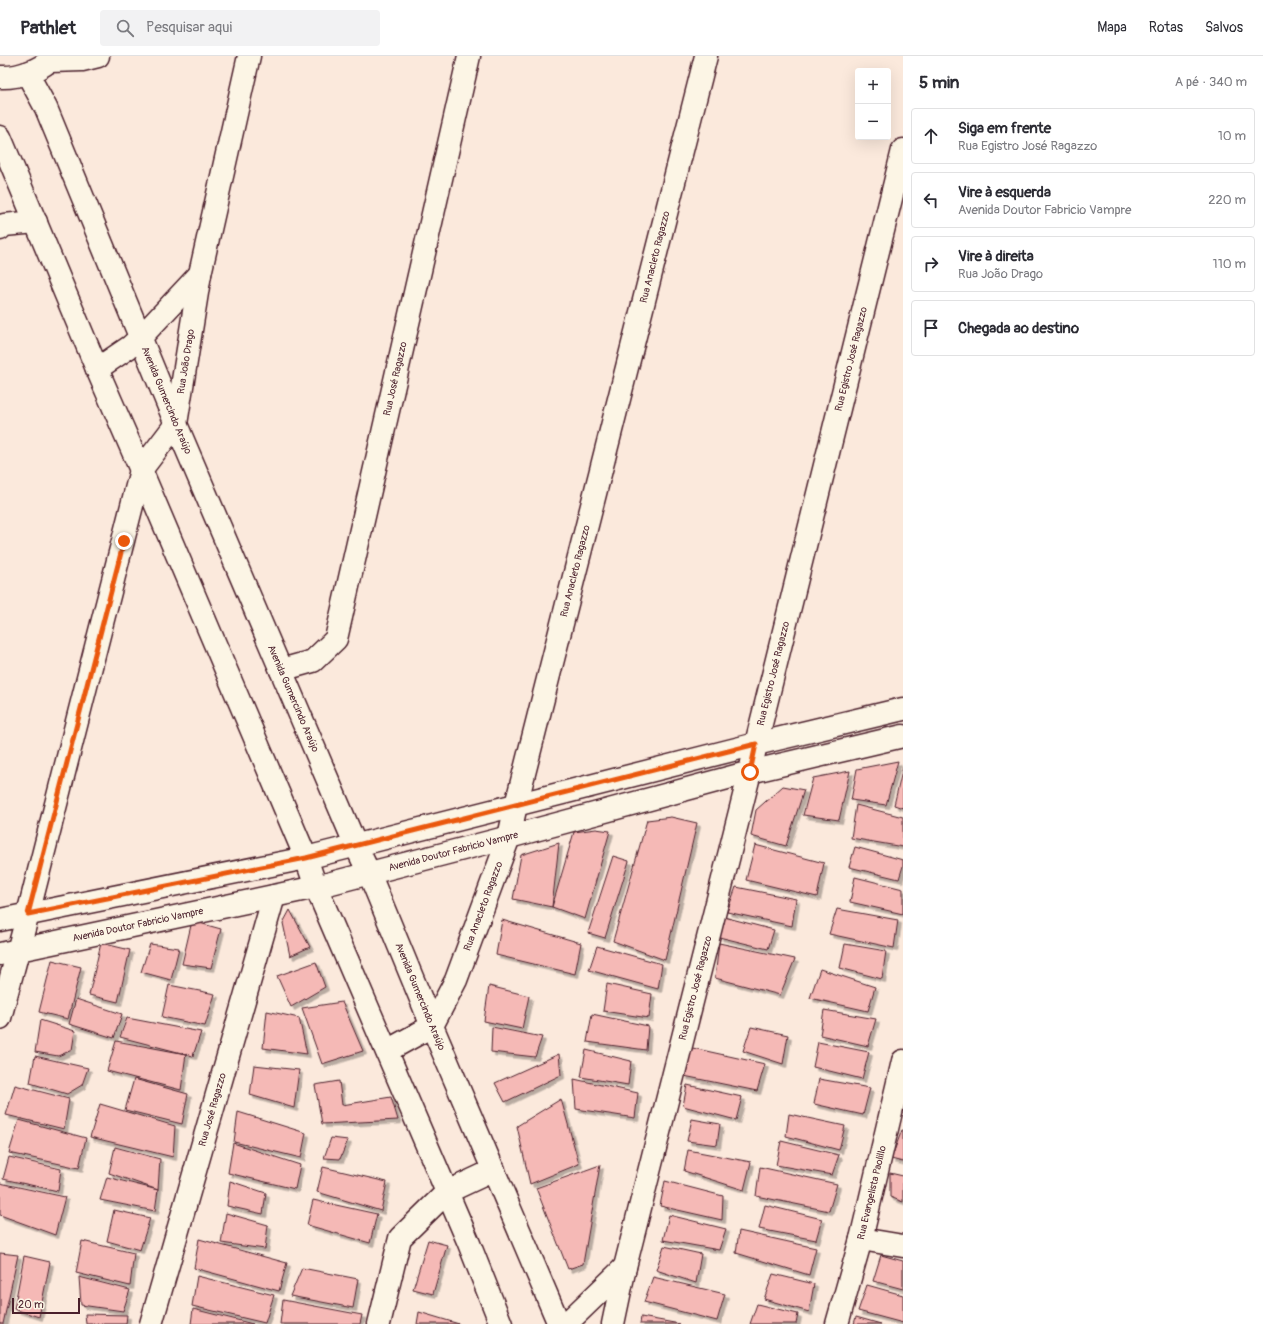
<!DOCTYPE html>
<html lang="pt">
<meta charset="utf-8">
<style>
:root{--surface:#fff;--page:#f2f2f3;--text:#2b2b33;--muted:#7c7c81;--line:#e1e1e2}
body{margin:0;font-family:Pangolin,sans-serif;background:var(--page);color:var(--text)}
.controls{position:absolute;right:12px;top:12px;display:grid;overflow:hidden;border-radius:4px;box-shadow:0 4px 16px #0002}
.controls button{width:36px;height:36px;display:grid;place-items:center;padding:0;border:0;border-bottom:1px solid var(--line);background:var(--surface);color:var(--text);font:20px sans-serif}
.scale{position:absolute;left:12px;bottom:10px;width:68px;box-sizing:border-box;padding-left:4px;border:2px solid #4a1f2b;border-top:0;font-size:11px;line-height:14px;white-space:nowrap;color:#4a1f2b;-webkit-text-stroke:3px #fcf5e5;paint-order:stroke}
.stop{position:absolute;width:12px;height:12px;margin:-9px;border:3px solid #ea580c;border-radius:50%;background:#fff}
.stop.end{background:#ea580c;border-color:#fff;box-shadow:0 1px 4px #0008}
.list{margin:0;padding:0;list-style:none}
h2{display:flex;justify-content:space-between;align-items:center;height:52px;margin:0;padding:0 16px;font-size:17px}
h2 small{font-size:13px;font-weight:400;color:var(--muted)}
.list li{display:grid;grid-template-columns:26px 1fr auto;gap:12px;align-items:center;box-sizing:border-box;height:56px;margin:0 8px 8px;padding:0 8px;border:1px solid var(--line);border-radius:4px}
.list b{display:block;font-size:15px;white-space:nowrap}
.list p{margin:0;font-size:13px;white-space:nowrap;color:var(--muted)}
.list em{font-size:13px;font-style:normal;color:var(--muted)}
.icon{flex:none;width:22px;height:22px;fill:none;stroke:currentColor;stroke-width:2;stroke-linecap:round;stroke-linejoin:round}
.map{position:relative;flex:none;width:903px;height:1268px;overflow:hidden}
header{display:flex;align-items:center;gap:24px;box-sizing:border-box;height:56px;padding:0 20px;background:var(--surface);border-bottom:1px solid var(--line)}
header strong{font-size:19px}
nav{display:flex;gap:22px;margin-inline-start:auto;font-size:14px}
.search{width:280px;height:36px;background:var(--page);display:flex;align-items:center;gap:10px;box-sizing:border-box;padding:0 14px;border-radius:4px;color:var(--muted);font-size:15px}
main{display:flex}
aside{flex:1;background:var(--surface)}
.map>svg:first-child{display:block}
</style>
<header>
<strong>Pathlet</strong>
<div class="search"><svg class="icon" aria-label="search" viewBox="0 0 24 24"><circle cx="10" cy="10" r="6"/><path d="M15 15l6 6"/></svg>Pesquisar aqui</div>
<nav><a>Mapa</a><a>Rotas</a><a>Salvos</a></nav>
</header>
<main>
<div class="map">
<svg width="903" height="1268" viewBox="0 0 903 1268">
<defs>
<filter id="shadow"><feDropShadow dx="3.5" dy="3.5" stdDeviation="0" flood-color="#0004"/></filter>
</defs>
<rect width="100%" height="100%" fill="#fbe9dc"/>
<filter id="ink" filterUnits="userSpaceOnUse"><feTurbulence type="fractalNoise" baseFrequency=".025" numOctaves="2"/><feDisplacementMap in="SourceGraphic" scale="8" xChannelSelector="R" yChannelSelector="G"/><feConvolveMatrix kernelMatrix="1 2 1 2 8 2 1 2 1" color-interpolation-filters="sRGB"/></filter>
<g filter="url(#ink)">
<path fill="#f5b9b6" stroke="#4a1f2b" filter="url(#shadow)" d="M898 705 886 749 851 744 857 713Z
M903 711V752L894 749Z
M850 715 839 764 803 759 813 722Z
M783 730 804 734 786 790 751 780 756 754Z
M856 749 903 761V791L851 782Z
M671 761 697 767 665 904 613 885 647 764Z
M596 773 610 775 585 863 552 851 574 776Z
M559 787 552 851 513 843 521 799Z
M755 789 824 807 817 841 746 824Z
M855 791 903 804V810L899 823 849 811Z
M613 800 629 805 605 882 588 877Z
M855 821 903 833V858L850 846Z
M736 831 796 843 792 870 727 856Z
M837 853 898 864 894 892 829 878Z
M290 854 310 891 290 900 283 867Z
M724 861 774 874 768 893 719 881Z
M502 864 581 887 575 918 496 899Z
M192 865 221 873 211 912 182 908Z
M101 887 130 894 118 946 89 939Z
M719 887 795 903 780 939 715 922Z
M150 888 179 892 171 924 141 916Z
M845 888 886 895 882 923 840 912Z
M597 890 662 908 658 933 589 914Z
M52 904 81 911 68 963 39 956Z
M316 906 325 931 291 951 277 920Z
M820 913 875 931 868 955 810 942Z
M607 928 652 938 649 962 603 955Z
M169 929 215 938 205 970 162 961Z
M489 930 529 940 522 973 484 965Z
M76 943 122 958 114 982 69 968Z
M342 946 363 995 322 1008 302 952Z
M824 954 876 963 868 990 820 979Z
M267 955 299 962 307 998 263 992Z
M592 958 648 970 646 994 587 986Z
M127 962 201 976 193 1000 120 981Z
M40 964 75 975 72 994 58 1000 35 996Z
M492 971 542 981 535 1001 491 996Z
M751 971 788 979 783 1008 743 995Z
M116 985 186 998 181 1034 107 1015Z
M818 986 869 996 862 1023 813 1011Z
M688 991 765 1008 757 1035 684 1020Z
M586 994 631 1005 628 1029 581 1021Z
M559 998 561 1019 505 1046 495 1027Z
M35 1000 88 1012 82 1029 67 1038 30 1027Z
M254 1009 299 1014 294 1052 250 1039Z
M134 1023 188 1038 182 1068 125 1054Z
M574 1023 638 1037 635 1062 576 1053Z
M819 1023 870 1032 863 1059 814 1048Z
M339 1025 342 1049 391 1041 398 1064 322 1068 315 1029Z
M15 1029 69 1043 64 1073 6 1059Z
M687 1029 742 1041 736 1064 683 1050Z
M561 1043 579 1108 530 1128 517 1070Z
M100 1048 175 1070 173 1101 90 1081Z
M238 1056 306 1077 301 1102 234 1086Z
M789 1058 845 1070 839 1094 786 1080Z
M692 1063 720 1068 717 1089 687 1085Z
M19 1064 86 1082 79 1112 9 1097Z
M902 1074H903V1106L891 1103Z
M331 1082 348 1084 340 1103 324 1102Z
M781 1085 839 1099 832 1119 776 1109Z
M233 1087 300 1109 295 1133 228 1117Z
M115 1091 160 1103 158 1134 109 1117Z
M688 1094 751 1106 744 1134 684 1115Z
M9 1101 61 1113 58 1135 3 1123Z
M600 1109 583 1208 568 1213 536 1132Z
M323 1111 387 1126 381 1155 317 1136Z
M760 1111 837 1128 829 1155 756 1140Z
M890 1117 903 1120V1146L890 1141Z
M107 1121 158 1134 155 1155 100 1144Z
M230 1125 266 1137 263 1158 227 1150Z
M665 1125 723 1140 722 1164 660 1150Z
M0 1127 65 1141 55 1179 0 1159Z
M313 1144 377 1158 370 1187 307 1169Z
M765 1149 822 1163 816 1184 759 1173Z
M114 1154 150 1162 140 1194 107 1185Z
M226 1157 268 1169 265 1193 221 1187Z
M669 1159 726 1173 719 1194 663 1184Z
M739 1175 816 1192 809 1219 736 1197Z
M199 1183 287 1207 279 1235 194 1212Z
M428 1184 447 1189 433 1238 413 1233Z
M82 1185 134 1197 130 1230 76 1217Z
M664 1190 701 1198 696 1227 656 1214Z
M0 1197 18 1199 3 1268H0Z
M881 1199 903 1205V1233L873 1225Z
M24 1200 50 1206 39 1261 14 1253Z
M302 1212 358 1223 353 1252 290 1240Z
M773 1218 814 1228 809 1256 764 1243Z
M197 1220 274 1239 265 1267 192 1250Z
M79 1221 130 1234 123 1255 81 1249Z
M653 1221 725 1238 717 1265 644 1246Z
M867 1229 903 1239V1267L858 1255Z
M283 1244 362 1259 360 1268H280Z
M757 1248 798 1258 796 1268H750Z
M193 1253 253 1268H191Z
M419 1256 459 1268H417Z
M85 1258 127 1259 126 1268H86Z
M641 1261 680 1268H640Z
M856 1261 881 1268H854Z"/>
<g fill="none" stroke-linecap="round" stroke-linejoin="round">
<defs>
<g id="street">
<path d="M0 173 4 169 36 166"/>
<path d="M97 313 131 290 141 281 200 218"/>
<path id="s1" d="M281 614 313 605 336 583 469 0"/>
<path id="s2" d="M0 962 28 858 141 414 176 368 200 218 249 0"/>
<path id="s3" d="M387 995 432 970 456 924 509 781 516 749 706 0"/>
<path d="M861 1183 903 1190"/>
<path id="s4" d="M151 1268 274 840"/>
<path d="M379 1268 400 1182 447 1136 494 1114"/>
<path d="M566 1268 625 1211"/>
<path id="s5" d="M613 1268 625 1211 750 716 756 688 903 94"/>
<path id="s6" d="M837 1268 861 1183 903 1005"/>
</g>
<g id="secondary">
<path d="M50 5 82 4 98 0"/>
<path d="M0 864 306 802 756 688 903 653"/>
<path id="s7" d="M0 898 316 831 509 781 750 716 903 680"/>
</g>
<g id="highway">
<path id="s8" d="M27 17 46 52 176 368 356 790 369 817 432 970 559 1268"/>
<path d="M0 21C18 22 42 14 54 0"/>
<path d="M0 81 97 313 141 414 306 802 316 831 468 1185 501 1268"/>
</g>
</defs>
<use href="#street" stroke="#4a1f2b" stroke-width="25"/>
<use href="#secondary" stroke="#4a1f2b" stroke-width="25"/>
<use href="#highway" stroke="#4a1f2b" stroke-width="25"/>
<use href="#street" stroke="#fcf5e5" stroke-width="22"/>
<use href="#secondary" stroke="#fcf5e5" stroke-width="22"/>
<use href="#highway" stroke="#fcf5e5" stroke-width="22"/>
</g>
</g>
<g fill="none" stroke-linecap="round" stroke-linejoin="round" filter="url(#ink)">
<path stroke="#ea580c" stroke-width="5" d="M124 485 28 858 306 802 756 688 750 716"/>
</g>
<g text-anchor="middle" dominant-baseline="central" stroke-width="3" stroke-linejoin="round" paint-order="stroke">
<g font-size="10" fill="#4a1f2b" stroke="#fcf5e5">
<text stroke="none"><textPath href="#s3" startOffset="854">Rua Anacleto Ragazzo</textPath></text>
<text stroke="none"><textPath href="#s5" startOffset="994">Rua Egistro José Ragazzo</textPath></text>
<text stroke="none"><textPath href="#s2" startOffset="687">Rua João Drago</textPath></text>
<text stroke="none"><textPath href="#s1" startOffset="332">Rua José Ragazzo</textPath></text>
<text stroke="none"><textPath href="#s8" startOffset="356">Avenida Gumercindo Araújo</textPath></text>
<text stroke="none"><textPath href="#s3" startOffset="530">Rua Anacleto Ragazzo</textPath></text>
<text stroke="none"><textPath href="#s5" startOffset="670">Rua Egistro José Ragazzo</textPath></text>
<text stroke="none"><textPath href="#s8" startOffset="680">Avenida Gumercindo Araújo</textPath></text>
<text stroke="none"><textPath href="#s7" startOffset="465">Avenida Doutor Fabricio Vampre</textPath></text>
<text stroke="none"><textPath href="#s3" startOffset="182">Rua Anacleto Ragazzo</textPath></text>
<text stroke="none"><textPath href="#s7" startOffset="141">Avenida Doutor Fabricio Vampre</textPath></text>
<text stroke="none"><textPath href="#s5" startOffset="346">Rua Egistro José Ragazzo</textPath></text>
<text stroke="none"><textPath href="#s8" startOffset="1004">Avenida Gumercindo Araújo</textPath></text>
<text stroke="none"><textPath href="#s4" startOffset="223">Rua José Ragazzo</textPath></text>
<text stroke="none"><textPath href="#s6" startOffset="136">Rua Evangelista Paolillo</textPath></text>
</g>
</g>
</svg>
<div class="controls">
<button>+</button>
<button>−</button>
</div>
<div class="scale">20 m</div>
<div class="stop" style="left:750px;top:716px"></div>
<div class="stop end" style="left:124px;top:485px"></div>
</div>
<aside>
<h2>5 min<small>A pé · 340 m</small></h2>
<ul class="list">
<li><svg class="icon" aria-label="ahead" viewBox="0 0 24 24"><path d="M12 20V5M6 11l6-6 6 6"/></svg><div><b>Siga em frente</b><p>Rua Egistro José Ragazzo</p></div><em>10 m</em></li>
<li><svg class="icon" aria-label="left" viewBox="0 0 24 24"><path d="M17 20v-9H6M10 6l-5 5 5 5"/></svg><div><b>Vire à esquerda</b><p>Avenida Doutor Fabricio Vampre</p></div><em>220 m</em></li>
<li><svg class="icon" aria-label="right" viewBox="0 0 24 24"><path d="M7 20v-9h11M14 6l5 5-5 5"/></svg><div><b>Vire à direita</b><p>Rua João Drago</p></div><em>110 m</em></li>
<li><svg class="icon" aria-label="arrive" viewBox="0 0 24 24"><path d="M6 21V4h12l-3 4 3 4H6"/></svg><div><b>Chegada ao destino</b></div></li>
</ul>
</aside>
</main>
